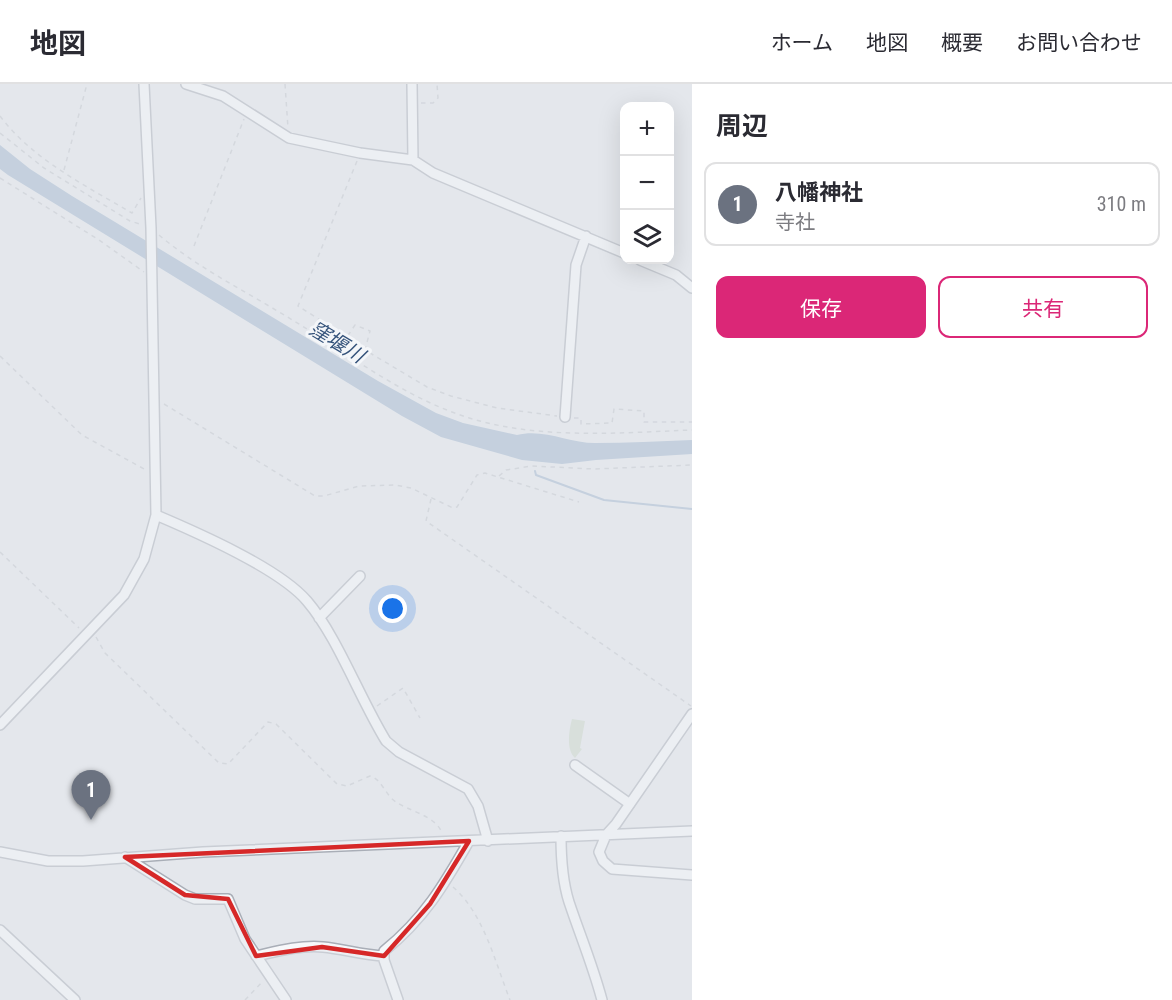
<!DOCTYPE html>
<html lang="ja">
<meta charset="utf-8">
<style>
:root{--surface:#fff;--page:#f7f7f7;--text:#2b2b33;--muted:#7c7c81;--line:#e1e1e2;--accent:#db2777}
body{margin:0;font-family:"Roboto Condensed","Noto Sans JP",sans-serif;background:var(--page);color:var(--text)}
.controls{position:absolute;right:18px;top:18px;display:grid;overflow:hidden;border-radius:12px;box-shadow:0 6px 24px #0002}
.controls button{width:54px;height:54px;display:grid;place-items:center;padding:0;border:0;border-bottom:2px solid var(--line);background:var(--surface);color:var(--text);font:30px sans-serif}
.you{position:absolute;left:393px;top:525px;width:21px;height:21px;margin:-15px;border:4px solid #fff;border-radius:50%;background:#1a73e8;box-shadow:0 0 0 9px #1a73e833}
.badge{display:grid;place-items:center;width:39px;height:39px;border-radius:50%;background:var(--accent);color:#fff;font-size:20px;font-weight:700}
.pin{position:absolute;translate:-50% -50px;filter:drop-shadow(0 2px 3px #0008)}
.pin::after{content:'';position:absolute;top:32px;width:21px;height:18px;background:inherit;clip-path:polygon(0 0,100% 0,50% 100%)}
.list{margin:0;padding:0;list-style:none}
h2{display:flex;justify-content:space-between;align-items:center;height:78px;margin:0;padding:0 24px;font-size:26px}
h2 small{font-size:20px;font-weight:400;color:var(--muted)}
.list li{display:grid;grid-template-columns:39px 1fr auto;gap:18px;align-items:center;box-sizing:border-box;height:84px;margin:0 12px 12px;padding:0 12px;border:2px solid var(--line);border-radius:12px}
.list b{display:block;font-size:22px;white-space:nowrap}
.list p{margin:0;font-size:20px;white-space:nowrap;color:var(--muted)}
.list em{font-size:20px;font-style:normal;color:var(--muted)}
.actions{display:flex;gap:12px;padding:18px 24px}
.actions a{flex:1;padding:14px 0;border:2px solid var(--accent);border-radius:12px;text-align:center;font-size:21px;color:var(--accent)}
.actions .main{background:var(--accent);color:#fff}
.icon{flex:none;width:33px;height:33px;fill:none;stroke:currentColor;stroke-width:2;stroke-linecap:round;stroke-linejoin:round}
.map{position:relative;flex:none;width:692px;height:916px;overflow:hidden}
header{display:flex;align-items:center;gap:36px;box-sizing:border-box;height:84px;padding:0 30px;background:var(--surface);border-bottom:2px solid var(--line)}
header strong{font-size:28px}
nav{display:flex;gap:33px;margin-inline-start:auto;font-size:21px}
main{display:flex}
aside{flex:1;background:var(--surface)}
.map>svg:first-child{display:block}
</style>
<header>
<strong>地図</strong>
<nav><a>ホーム</a><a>地図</a><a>概要</a><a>お問い合わせ</a></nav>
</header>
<main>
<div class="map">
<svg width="692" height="916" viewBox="0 0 692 916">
<rect width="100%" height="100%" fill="#e4e7ec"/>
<path fill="#c9d6c5" d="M572 635 585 637 580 664 582 665 575 674C566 666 569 646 572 635Z"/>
<path fill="#9fb4cc" d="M0 61 30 85 72 112 378 297 436 329 463 339 517 351C543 344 569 359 595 359 627 359 660 357 692 356V370L596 376 562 380 522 376 441 353 402 332 8 91 0 85Z"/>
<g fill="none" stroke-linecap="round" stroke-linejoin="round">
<path stroke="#9fb4cc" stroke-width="2" d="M535 387 536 391 604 416 692 425"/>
<defs>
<path id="minor" d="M186 0 223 12 289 54 360 69 413 76 433 89 624 169
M412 0 413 76
M640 176 676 191 692 204
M565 333 576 181 586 152
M156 431C196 448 279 484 307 517 337 552 360 615 386 657L399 668 468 705 478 722 488 757
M319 534 360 492
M692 630 616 740 606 751 599 768 603 777 612 785 692 791
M0 641 124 511 144 475 156 431 151 144 144 0
M575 681 630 720
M561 752C561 774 562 796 569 818 580 851 593 882 602 916
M0 768 48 777H83L203 768 692 747
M125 773 185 811 195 815H228L245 855 286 916
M0 846 75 916
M256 872C278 867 300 861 323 863 343 865 363 871 384 872
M398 916 384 876V867C424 835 444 801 469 757"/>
</defs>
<use href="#minor" stroke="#a9aeb7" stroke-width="12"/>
<path stroke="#c2c5cb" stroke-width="1.5" stroke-dasharray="4.5 4.5" stroke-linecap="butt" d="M285 0 288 44
M421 19H433L438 14 437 0
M0 32C32 75 86 102 132 129L141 114
M0 49 44 84 130 137 143 141
M357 77 298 222 347 253 355 241 370 247 365 266 427 303 451 312 497 324 557 332
M64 86 87 0
M0 94 99 156 144 188
M159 151C199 185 249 209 294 237 345 268 396 307 452 328 527 357 614 349 692 346
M194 162 244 35
M0 272 82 351 146 386
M164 320 315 412H324L359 402 395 401 411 404 453 424 457 423 477 391 485 389 579 418
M574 334H581V340L612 339 614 325 644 327V338H692
M499 392 506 386 532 382 594 385 692 381
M431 415 426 437 691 622
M0 468 79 544
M96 553 105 569 219 679 228 680 268 638 276 640 337 700 347 702 370 692C382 695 385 711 396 718 409 727 436 732 442 749
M377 622 403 604 420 634
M453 803C484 830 495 878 510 916
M245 916 263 897"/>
<use href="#minor" stroke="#f7f8fa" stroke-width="9"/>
</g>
<path d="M0 0H692V916H0ZM469 757 430 820 384 872 322 863 256 872 228 815 185 811 125 773Z" fill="#e4e7ec" fill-opacity=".55" fill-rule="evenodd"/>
<path fill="none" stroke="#d62828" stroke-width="4.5" stroke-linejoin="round" d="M469 757 430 820 384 872 322 863 256 872 228 815 185 811 125 773Z"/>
<g text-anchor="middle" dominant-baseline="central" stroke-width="6" stroke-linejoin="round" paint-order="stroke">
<g font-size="20" font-style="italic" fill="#34527a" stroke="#f4f6f9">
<text transform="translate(337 258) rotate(31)">窪堰川</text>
</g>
</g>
</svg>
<div class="controls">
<button>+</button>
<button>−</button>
<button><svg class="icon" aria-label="layers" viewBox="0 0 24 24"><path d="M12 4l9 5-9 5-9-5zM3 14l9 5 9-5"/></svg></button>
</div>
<div class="you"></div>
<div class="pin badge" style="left:91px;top:736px;background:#6b7280">1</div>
</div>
<aside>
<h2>周辺<small></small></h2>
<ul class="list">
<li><span class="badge" style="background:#6b7280">1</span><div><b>八幡神社</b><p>寺社</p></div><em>310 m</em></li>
</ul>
<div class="actions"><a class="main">保存</a><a>共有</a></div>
</aside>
</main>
